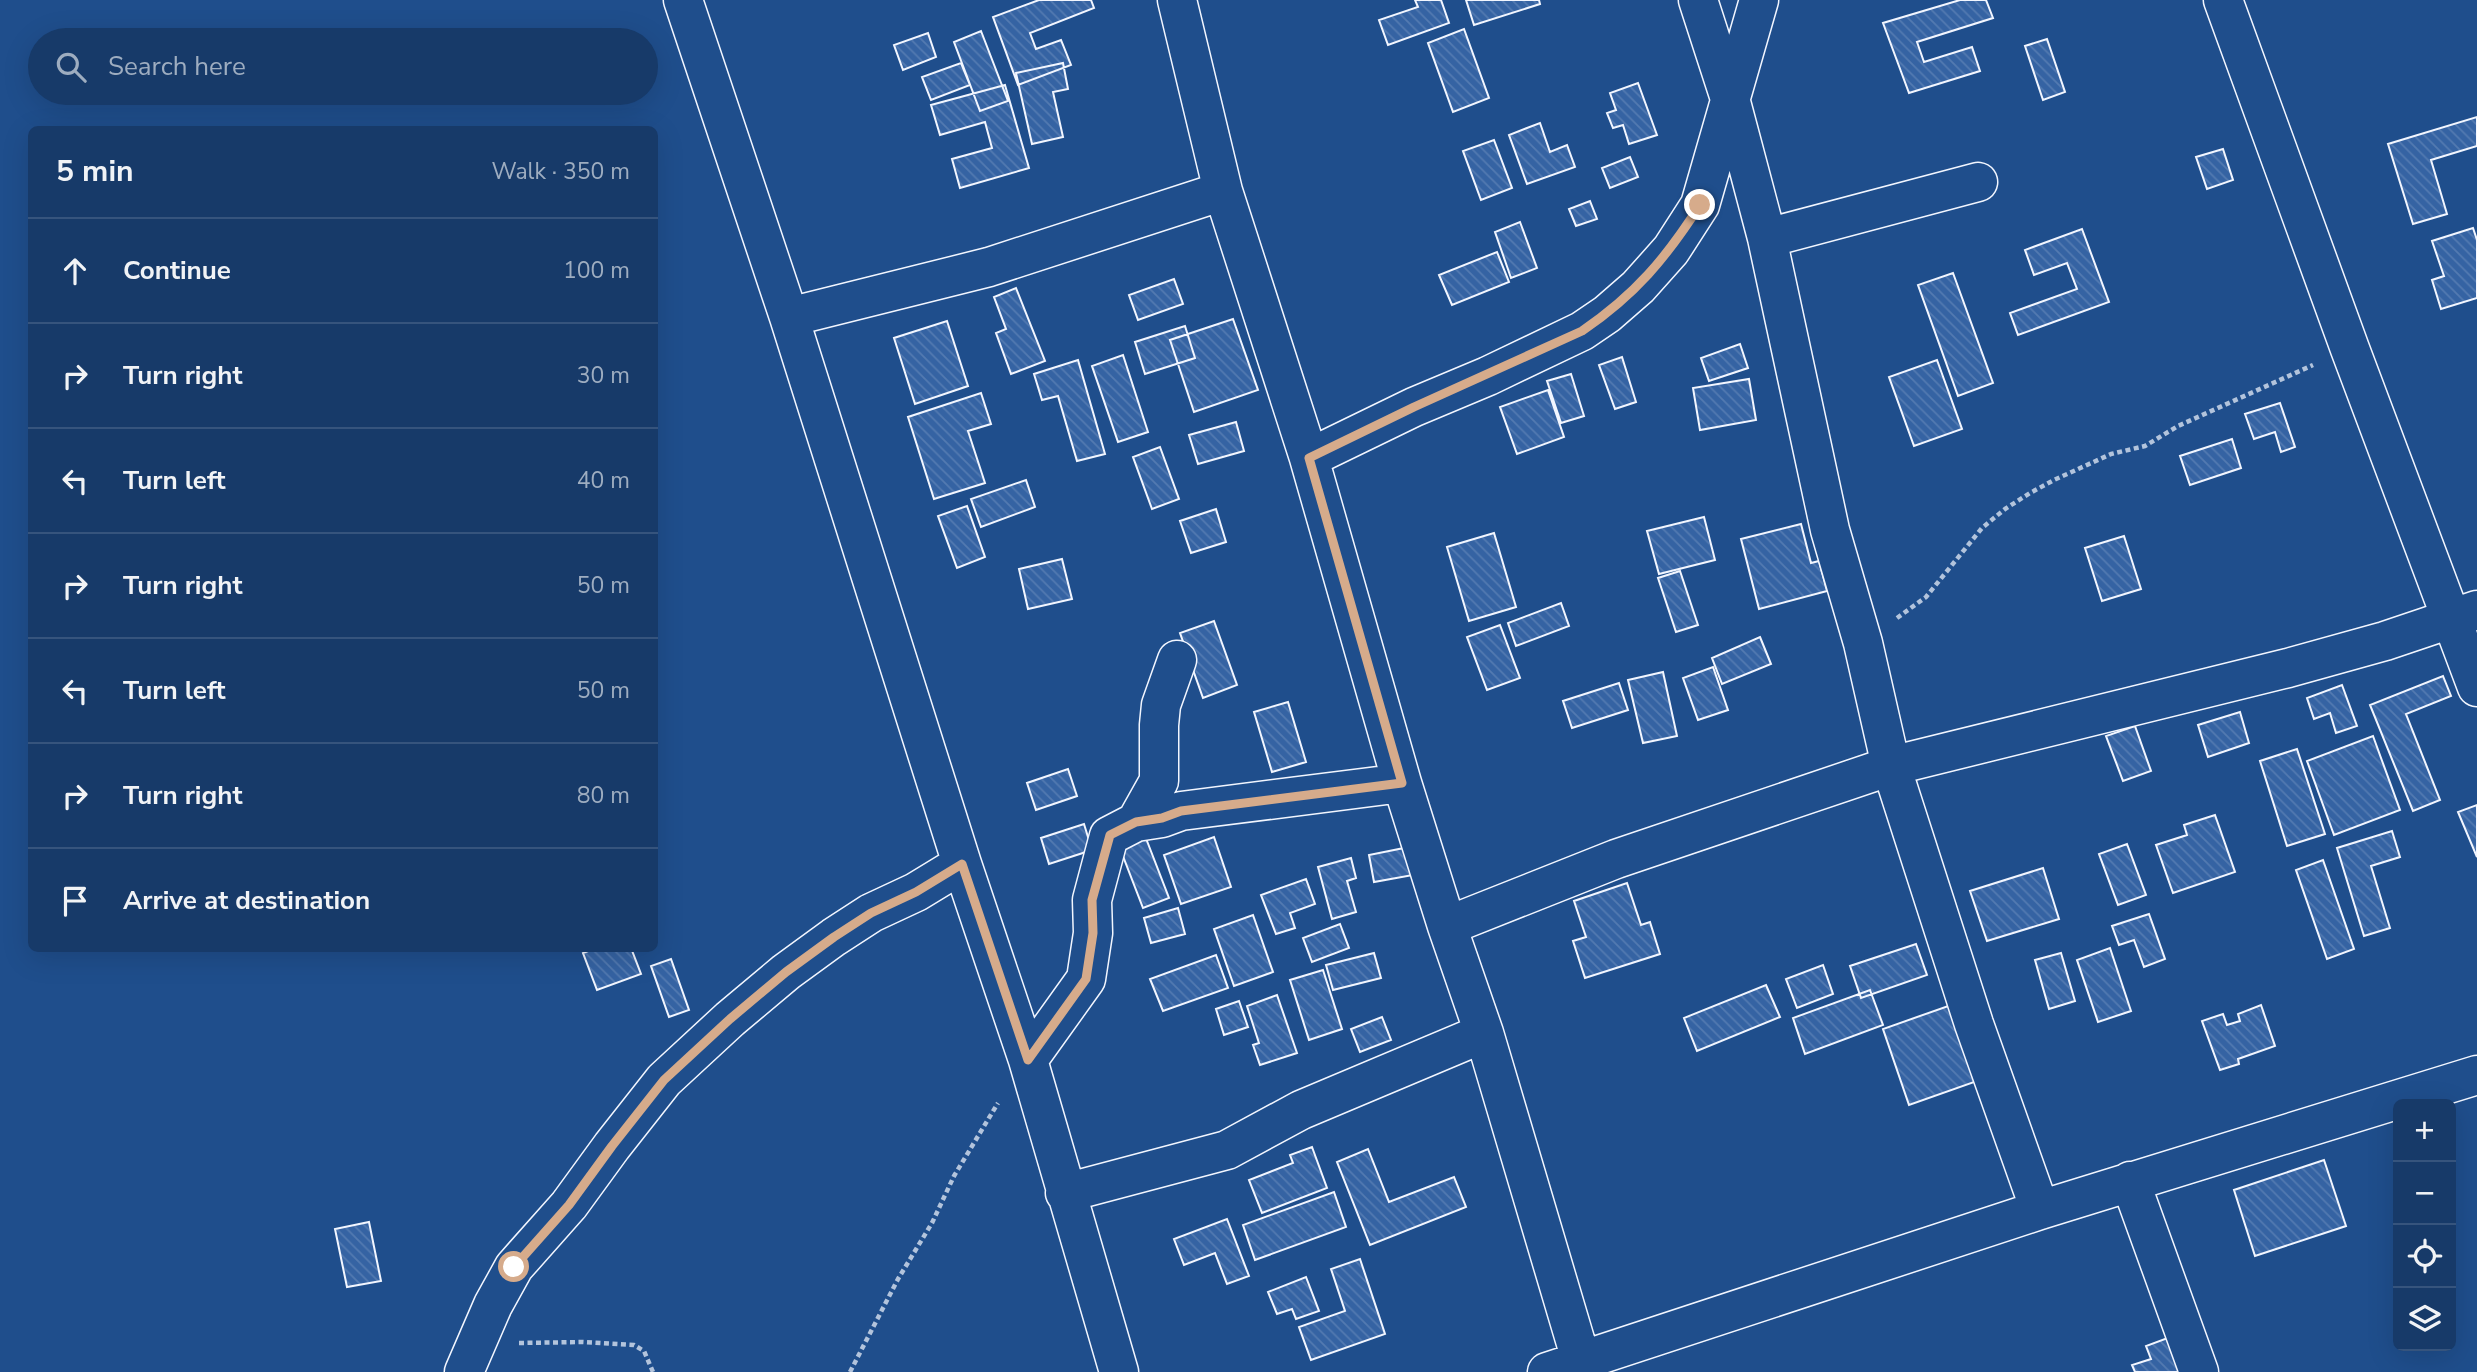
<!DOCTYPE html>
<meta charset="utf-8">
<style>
:root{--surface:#173a69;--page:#244571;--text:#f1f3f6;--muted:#9eadc0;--line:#36547d}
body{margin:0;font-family:"Nunito Sans",sans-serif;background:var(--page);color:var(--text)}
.controls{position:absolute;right:21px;bottom:21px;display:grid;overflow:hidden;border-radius:10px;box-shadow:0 7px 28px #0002}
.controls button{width:63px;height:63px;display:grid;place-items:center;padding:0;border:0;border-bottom:2px solid var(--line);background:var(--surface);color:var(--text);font:35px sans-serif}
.stop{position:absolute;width:21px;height:21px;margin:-16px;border:5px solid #d6ab8b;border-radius:50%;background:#fff}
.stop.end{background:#d6ab8b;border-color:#fff;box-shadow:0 2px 7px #0008}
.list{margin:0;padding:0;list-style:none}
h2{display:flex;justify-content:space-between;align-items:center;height:91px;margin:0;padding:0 28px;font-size:30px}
h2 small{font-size:23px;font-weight:400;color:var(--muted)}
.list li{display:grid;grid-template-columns:46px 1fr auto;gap:21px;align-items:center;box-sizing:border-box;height:105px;padding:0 28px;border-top:2px solid var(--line)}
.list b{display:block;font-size:26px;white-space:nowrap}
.list em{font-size:23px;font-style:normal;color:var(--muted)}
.icon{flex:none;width:38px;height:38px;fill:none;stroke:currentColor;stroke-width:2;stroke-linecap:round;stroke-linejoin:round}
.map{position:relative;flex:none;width:2477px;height:1372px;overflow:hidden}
.search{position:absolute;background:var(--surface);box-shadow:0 7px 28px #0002;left:28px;top:28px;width:630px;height:77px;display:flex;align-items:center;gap:18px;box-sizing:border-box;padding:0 24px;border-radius:38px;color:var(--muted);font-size:26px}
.panel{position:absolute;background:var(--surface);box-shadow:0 7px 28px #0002;left:28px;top:126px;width:630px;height:826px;border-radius:10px}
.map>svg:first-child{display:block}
</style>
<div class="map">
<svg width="2477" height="1372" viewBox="0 0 2477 1372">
<defs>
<pattern id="building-back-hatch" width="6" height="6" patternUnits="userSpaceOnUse" patternTransform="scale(1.75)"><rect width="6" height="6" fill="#3563a3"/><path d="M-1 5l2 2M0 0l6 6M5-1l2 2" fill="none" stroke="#537ab1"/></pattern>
</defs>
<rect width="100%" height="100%" fill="#1f4e8c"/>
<path fill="url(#building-back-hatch)" stroke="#f2f6ff" stroke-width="2" d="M1039 0H1091L1094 8 1030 33 1036 49 1061 40 1071 65 1018 85 993 17Z
M1415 0H1441L1449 23 1388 45 1379 20 1418 7Z
M1466 0H1539L1540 4 1474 25Z
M1960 0H1986L1993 18 1917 42 1924 62 1972 47 1980 71 1909 93 1883 23Z
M1464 29 1489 98 1453 112 1428 43Z
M981 31 1008 101 980 111 954 42Z
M928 33 936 57 903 70 894 45Z
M2047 39 2065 92 2043 100 2025 46Z
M961 63 970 85 931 100 922 77Z
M1063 63 1068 89 1053 92 1063 137 1032 144 1016 73Z
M1638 83 1657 135 1629 144 1623 125 1613 128 1607 113 1616 110 1610 93Z
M1005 85 1029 168 960 188 952 159 992 148 985 122 940 135 931 105Z
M2477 117V146L2431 160 2447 214 2413 224 2388 144Z
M1540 123 1550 152 1567 145 1575 167 1527 184 1509 135Z
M1494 140 1512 188 1481 200 1463 151Z
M2223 149 2233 180 2207 189 2196 157Z
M1630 157 1638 177 1610 188 1602 168Z
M1590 201 1597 219 1576 226 1569 209Z
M1520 222 1537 268 1511 278 1495 232Z
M2473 228 2477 240V298L2441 309 2432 280 2444 276 2432 241Z
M2082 229 2109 302 2018 335 2010 313 2077 289 2067 263 2034 275 2025 250Z
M1497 252 1509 282 1452 305 1439 275Z
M1953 273 1993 383 1958 396 1918 285Z
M1174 279 1183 304 1138 320 1129 295Z
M1016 288 1045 361 1011 374 996 333 1006 329 994 297Z
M1233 319 1258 390 1194 412 1170 340Z
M947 321 968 386 915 404 894 338Z
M1185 326 1195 358 1145 374 1135 342Z
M1740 344 1748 368 1709 381 1701 358Z
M1123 355 1148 432 1118 442 1092 366Z
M1622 357 1636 402 1615 409 1599 365Z
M1078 360 1105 454 1077 461 1058 396 1042 400 1034 374Z
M1937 360 1962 429 1914 446 1889 377Z
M1571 374 1584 416 1561 423 1547 381Z
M1749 379 1756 420 1700 430 1693 388Z
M1548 390 1564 437 1517 454 1500 407Z
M981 393 991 424 968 431 985 483 934 499 908 417Z
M2280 403 2295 447 2281 452 2275 432 2254 439 2245 414Z
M1236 422 1244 451 1198 464 1189 435Z
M2232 439 2241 468 2190 485 2180 456Z
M1160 447 1179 499 1152 509 1133 457Z
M1026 480 1035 507 981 527 971 499Z
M967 506 985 557 957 568 938 516Z
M1216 509 1226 542 1191 553 1180 521Z
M1704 517 1715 560 1659 574 1647 531Z
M1801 524 1811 563 1819 561 1827 591 1759 609 1741 539Z
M1494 533 1516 607 1469 621 1447 547Z
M2124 536 2141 589 2102 601 2085 548Z
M1062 559 1072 599 1028 609 1019 569Z
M1680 571 1698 625 1676 632 1658 578Z
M1561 603 1569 626 1516 646 1508 623Z
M1214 621 1237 685 1203 698 1180 633Z
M1500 625 1520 678 1487 690 1467 637Z
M1760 637 1771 664 1722 684 1712 658Z
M1713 667 1728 710 1698 720 1683 678Z
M1663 672 1677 736 1643 743 1628 680Z
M2443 676 2451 696 2406 714 2440 800 2413 811 2370 705Z
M1619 683 1628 710 1572 728 1563 701Z
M2342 685 2357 726 2336 733 2330 713 2314 719 2307 698Z
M1288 702 1306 762 1272 772 1254 712Z
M2240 712 2249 743 2208 757 2198 725Z
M2135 726 2151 771 2123 781 2106 736Z
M2373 736 2400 810 2334 835 2307 761Z
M2297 749 2325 834 2287 846 2260 761Z
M1068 769 1077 796 1036 810 1027 783Z
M2477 805V857L2458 812Z
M2215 815 2235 872 2173 893 2156 845 2187 835 2184 825Z
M1084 824 1092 850 1049 864 1041 838Z
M1142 828 1169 898 1143 908 1116 838Z
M2392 831 2400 857 2371 866 2390 928 2364 936 2337 848Z
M1214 837 1231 887 1181 904 1164 855Z
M2127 844 2146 895 2118 905 2099 854Z
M1409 847 1413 875 1374 882 1369 855Z
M1351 858 1356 878 1347 881 1356 912 1332 919 1318 867Z
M2323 860 2354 949 2327 959 2296 870Z
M2043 868 2059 919 1987 941 1970 891Z
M1306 879 1315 904 1290 913 1295 928 1276 934 1261 895Z
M1627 883 1641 925 1650 922 1660 954 1585 978 1573 941 1586 937 1574 901Z
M1178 908 1185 934 1151 943 1144 918Z
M2149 914 2165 959 2144 967 2134 940 2119 945 2112 926Z
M1253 915 1273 972 1234 986 1214 929Z
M1340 924 1349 948 1312 962 1303 938Z
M1916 944 1927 975 1861 998 1850 966Z
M596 948H631L641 974 597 990 583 953Z
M2110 948 2131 1011 2098 1022 2077 960Z
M1374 953 1381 978 1333 990 1326 965Z
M2061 953 2075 1001 2049 1009 2035 960Z
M1216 955 1228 988 1163 1011 1150 979Z
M671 959 689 1010 669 1017 651 966Z
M1823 965 1833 994 1797 1008 1786 979Z
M1323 970 1342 1029 1309 1040 1290 980Z
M1766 985 1780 1017 1697 1051 1684 1018Z
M1870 990 1883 1025 1805 1054 1793 1018Z
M1277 995 1297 1053 1260 1065 1253 1045 1259 1043 1247 1006Z
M1239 1001 1248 1027 1224 1035 1216 1009Z
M1954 1004 1980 1080 1909 1105 1883 1029Z
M2261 1005 2275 1046 2238 1059 2239 1064 2220 1070 2202 1021 2223 1014 2227 1025 2240 1021 2238 1014Z
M1382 1017 1391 1040 1360 1052 1351 1029Z
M1312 1147 1327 1188 1262 1213 1249 1180 1293 1163 1290 1155Z
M1368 1149 1389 1202 1454 1177 1466 1207 1370 1245 1337 1162Z
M2324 1160 2346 1226 2255 1256 2234 1190Z
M1334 1192 1346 1227 1255 1260 1243 1225Z
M1227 1219 1249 1276 1227 1284 1215 1253 1184 1265 1174 1239Z
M369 1222 381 1281 347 1287 335 1229Z
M1360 1259 1385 1334 1311 1360 1299 1327 1345 1311 1331 1269Z
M1306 1277 1319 1311 1296 1319 1292 1309 1277 1314 1268 1292Z
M2173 1336 2185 1372H2135L2132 1365 2151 1359 2146 1346Z"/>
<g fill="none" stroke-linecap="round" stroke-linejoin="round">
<defs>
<path id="minor" d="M683 0 789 317 962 864 1028 1060 1119 1372
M1177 0 1223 191 1309 458 1402 783 1447 926 1484 1033 1581 1360
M1698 0 1731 102 1767 238 1830 530 1863 643 1891 766 1974 1024 2040 1210
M2223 0 2350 349 2477 687
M1767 238 1978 182
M789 317 989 267 1223 191
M1309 458 1414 407 1488 376 1582 331 1607 314 1638 287 1671 250 1700 205 1759 0
M1136 822 1159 781V725L1161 705 1177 660
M1447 926 1616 859 1891 766 2288 668 2385 641 2477 610
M1028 1060 1086 979 1093 933 1092 900 1109 836 1136 822 1162 818 1181 811 1402 783
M2130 1181 2199 1372
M1065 1193 1227 1150 1301 1110 1484 1033
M464 1372 493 1305 514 1267 569 1205 612 1146 664 1080 730 1019 786 972 834 937 871 913 916 892 962 864
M1547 1372 2040 1210 2477 1075"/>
</defs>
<use href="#minor" stroke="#f2f6ff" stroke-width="41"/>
<path stroke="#b3c4dc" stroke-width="4.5" stroke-dasharray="5 3.5" stroke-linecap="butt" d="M1897 618 1926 597 1982 528 2005 509 2030 493 2054 480 2111 454 2145 446 2178 426 2313 365
M519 1343 583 1342 634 1345 644 1351 653 1372
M850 1372 898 1279 932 1223 954 1176 998 1103"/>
<use href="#minor" stroke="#1f4e8c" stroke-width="38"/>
</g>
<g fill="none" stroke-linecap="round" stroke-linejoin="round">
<path stroke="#d6ab8b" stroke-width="9" d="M514 1267 569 1205 612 1146 664 1080 730 1019 786 972 834 937 871 913 916 892 962 864 1028 1060 1086 979 1093 933 1092 900 1110 835 1136 822 1162 818 1181 811 1402 783 1309 458 1414 407 1582 331C1635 295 1666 258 1700 205"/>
</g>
</svg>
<div class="controls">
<button>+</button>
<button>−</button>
<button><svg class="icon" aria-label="locate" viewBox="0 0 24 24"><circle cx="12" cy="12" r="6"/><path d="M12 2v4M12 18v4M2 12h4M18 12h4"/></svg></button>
<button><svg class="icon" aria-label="layers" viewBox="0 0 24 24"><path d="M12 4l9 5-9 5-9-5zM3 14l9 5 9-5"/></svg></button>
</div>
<div class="stop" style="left:514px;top:1267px"></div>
<div class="stop end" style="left:1700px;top:205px"></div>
<div class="search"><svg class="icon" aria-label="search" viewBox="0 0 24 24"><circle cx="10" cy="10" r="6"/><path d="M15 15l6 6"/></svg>Search here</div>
<section class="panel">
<h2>5 min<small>Walk · 350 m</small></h2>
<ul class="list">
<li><svg class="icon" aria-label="ahead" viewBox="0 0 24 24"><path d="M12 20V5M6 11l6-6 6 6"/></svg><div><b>Continue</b></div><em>100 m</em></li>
<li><svg class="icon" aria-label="right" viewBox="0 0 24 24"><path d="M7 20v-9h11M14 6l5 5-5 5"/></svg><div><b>Turn right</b></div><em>30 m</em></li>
<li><svg class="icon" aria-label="left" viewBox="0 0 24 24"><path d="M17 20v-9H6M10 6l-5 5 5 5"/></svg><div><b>Turn left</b></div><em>40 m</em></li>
<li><svg class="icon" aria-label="right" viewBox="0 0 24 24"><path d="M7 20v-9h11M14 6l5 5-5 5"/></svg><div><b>Turn right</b></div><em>50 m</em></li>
<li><svg class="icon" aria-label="left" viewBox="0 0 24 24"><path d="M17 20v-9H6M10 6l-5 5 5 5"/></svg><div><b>Turn left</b></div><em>50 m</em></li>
<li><svg class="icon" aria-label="right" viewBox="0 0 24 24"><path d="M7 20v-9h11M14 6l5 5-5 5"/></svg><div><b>Turn right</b></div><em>80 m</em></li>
<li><svg class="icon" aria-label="arrive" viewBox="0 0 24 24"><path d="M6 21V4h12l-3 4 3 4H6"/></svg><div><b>Arrive at destination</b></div></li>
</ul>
</section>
</div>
